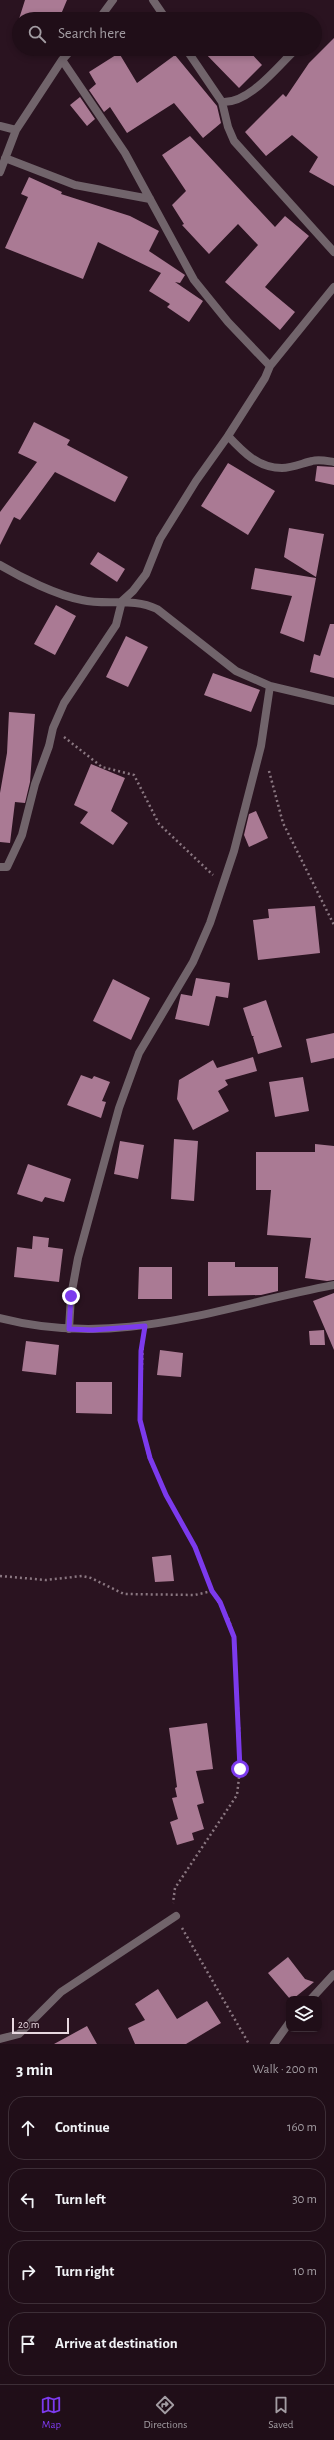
<!DOCTYPE html>
<meta charset="utf-8">
<style>
:root{--surface:#200e18;--page:#281721;--text:#f1f3f6;--muted:#a29ca2;--line:#3d2e37;--accent:#7c3aed}
body{margin:0;font-family:"Alegreya Sans",sans-serif;background:var(--page);color:var(--text)}
.controls{position:absolute;right:12px;bottom:12px;display:grid;overflow:hidden;border-radius:8px;box-shadow:0 2px 6px #0003}
.controls button{width:36px;height:36px;display:grid;place-items:center;padding:0;border:0;border-bottom:1px solid var(--line);background:var(--surface);color:var(--text);font:20px sans-serif}
.scale{position:absolute;left:12px;bottom:10px;width:57px;box-sizing:border-box;padding-left:4px;border:2px solid #e8d8e0;border-top:0;font-size:11px;line-height:14px;white-space:nowrap;color:#e8d8e0;-webkit-text-stroke:3px #2a1320;paint-order:stroke}
.stop{position:absolute;width:12px;height:12px;margin:-9px;border:3px solid #7c3aed;border-radius:50%;background:#fff}
.stop.end{background:#7c3aed;border-color:#fff;box-shadow:0 1px 4px #0008}
.list{margin:0;padding:0;list-style:none}
h2{display:flex;justify-content:space-between;align-items:center;height:52px;margin:0;padding:0 16px;font-size:17px}
h2 small{font-size:13px;font-weight:400;color:var(--muted)}
.list li{display:grid;grid-template-columns:26px 1fr auto;gap:12px;align-items:center;box-sizing:border-box;height:64px;margin:0 8px 8px;padding:0 8px;border:1px solid var(--line);border-radius:16px}
.list b{display:block;font-size:15px;white-space:nowrap}
.list em{font-size:13px;font-style:normal;color:var(--muted)}
.icon{flex:none;width:22px;height:22px;fill:none;stroke:currentColor;stroke-width:2;stroke-linecap:round;stroke-linejoin:round}
.map{position:relative;flex:none;width:334px;height:2044px;overflow:hidden}
.search{position:absolute;background:var(--surface);box-shadow:0 2px 6px #0003;left:12px;right:12px;top:12px;height:44px;display:flex;align-items:center;gap:10px;box-sizing:border-box;padding:0 14px;border-radius:22px;color:var(--muted);font-size:15px}
.sheet{height:340px;background:var(--surface)}
nav{display:flex;justify-content:space-around;align-items:center;box-sizing:border-box;height:56px;border-top:1px solid var(--line);background:var(--surface);font-size:11px;color:var(--muted)}
nav a{display:grid;justify-items:center;gap:2px}
nav .on{color:var(--accent)}
.map>svg:first-child{display:block}
</style>
<div class="map">
<svg width="334" height="2044" viewBox="0 0 334 2044">
<rect width="100%" height="100%" fill="#2a1320"/>
<path fill="#aa7a94" d="M25 0H67L59 19H19Z
M334 38V186L309 172 318 157 292 135 266 156 245 132 283 94 286 97 309 63Z
M201 49H238L242 55 247 49 262 65 239 88Z
M119 53 137 83 175 55 217 106 221 123 203 138 174 103 127 133 110 107 104 112 89 90 96 84 89 72Z
M80 97 95 119 87 126 70 105Z
M190 136 275 227 285 216 309 236 265 287 295 312 280 330 225 282 258 245 238 224 209 254 182 225 184 224 172 205 186 191 162 155Z
M29 177 62 192 61 194 130 216 159 231 149 251 185 275 180 283 175 282 203 301 189 322 167 307 170 304 149 291 161 273 98 242 83 279 5 248 28 197 21 194Z
M34 422 70 440 67 445 128 477 115 502 55 472 20 520 14 517 0 545V512L37 462 18 453Z
M228 463 275 491 248 535 201 506Z
M317 466 334 467V485L315 481Z
M289 528 324 534 316 577 284 557Z
M98 552 125 569 117 582 90 564Z
M255 568 316 578 304 642 280 633 292 596 251 589Z
M56 605 76 616 55 655 34 644Z
M330 624H334V678L310 672 314 654 320 656Z
M126 636 148 647 128 687 106 677Z
M213 673 260 690 251 712 204 695Z
M9 712 35 714 30 782 25 803 15 802 10 843 0 842V793L7 753Z
M91 764 125 778 111 811 128 823 113 845 80 823 88 812 74 805Z
M256 811 268 838 249 847 244 835 249 814Z
M315 906 320 953 258 960 253 920 269 918 268 909Z
M196 978 230 983 228 998 216 996 209 1026 175 1019 181 994 192 996Z
M113 979 150 998 131 1040 93 1021Z
M266 1000 282 1047 258 1054 253 1037 254 1036H252L243 1008Z
M334 1033V1058L311 1063 306 1039Z
M253 1057 257 1071 225 1080 228 1085 218 1091 229 1111 193 1130 177 1099 179 1080 213 1060 217 1068Z
M81 1075 92 1079 94 1076 110 1082 102 1101 106 1102 101 1118 67 1105Z
M303 1077 309 1111 275 1117 269 1082Z
M174 1139 198 1141 194 1201 171 1199Z
M120 1141 144 1145 138 1179 114 1174Z
M315 1144 334 1146V1280L327 1281 305 1278 311 1238 267 1235 271 1190H256V1152H315Z
M28 1164 71 1179 64 1202 45 1197 42 1202 17 1194Z
M33 1236 49 1238 48 1247 63 1249 59 1282 14 1277 17 1247 32 1249Z
M208 1262H235V1267H278V1291L261 1295 208 1296Z
M139 1267H172V1299H138Z
M334 1293V1350L313 1301Z
M324 1330 325 1345H310L309 1331Z
M26 1341 59 1345 56 1375 22 1371Z
M160 1350 183 1353 181 1377 157 1375Z
M76 1382H112V1414L76 1413Z
M171 1555 174 1581 155 1582 152 1557Z
M207 1723 213 1769 196 1771 204 1803 197 1805 204 1829 192 1833 194 1840 177 1845 170 1822 178 1819 172 1798 177 1797 175 1788 177 1787 169 1728Z
M288 1957 305 1979 314 1982 293 1999H290L268 1973Z
M158 1989 177 2019 207 2001 221 2023 186 2044H135L128 2028 145 2020 135 2004Z
M87 2026 97 2044H54Z"/>
<g fill="none" stroke-linecap="round" stroke-linejoin="round">
<path stroke="#8a7781" stroke-width="2.5" stroke-dasharray="2 3" stroke-linecap="butt" d="M64 737 102 767 134 775 159 824 213 875
M269 771 283 823 334 925
M143 1338 140 1420 149 1458 166 1495 195 1547 212 1591 229 1620 234 1637 239 1728 240 1769 237 1795 175 1888 173 1903
M0 1576 46 1580 82 1576 91 1578 124 1594 195 1595 212 1591
M182 1928 249 2044"/>
<path stroke="#71646b" stroke-width="8" d="M153 0 166 19
M99 19 113 0
M186 49 222 102 228 127 234 141 334 252
M62 60 125 153 194 280 228 322 270 366
M222 102C249 104 277 67 296 49
M0 126 16 130
M5 158 75 185 150 199
M0 172 16 130 62 60 72 49
M228 436C243 452 258 468 282 468 292 468 303 463 312 461 319 459 327 461 334 462
M0 565C22 578 56 595 82 600 107 606 132 597 157 609L236 671 270 686 334 701
M0 867H7L22 835 35 784 49 746 53 728 64 703 116 625 122 601 133 591 146 574 160 539 196 481 228 436 265 378 270 366 334 287
M0 1318C120 1349 218 1307 334 1285
M69 1329 71 1296 78 1258 119 1108 139 1053 193 962 210 923 234 851 261 746 270 686
M311 1999 334 1974
M0 2039 19 2034 61 1992 176 1916
M274 2044 289 2023"/>
</g>
<g fill="none" stroke-linecap="round" stroke-linejoin="round">
<path stroke="#7c3aed" stroke-width="5" d="M71 1296 69 1329 93 1330 145 1326 141 1351 140 1420 150 1458 166 1495 195 1547 212 1591 220 1602 234 1637 240 1769"/>
</g>
</svg>
<div class="controls">
<button><svg class="icon" aria-label="layers" viewBox="0 0 24 24"><path d="M12 4l9 5-9 5-9-5zM3 14l9 5 9-5"/></svg></button>
</div>
<div class="scale">20 m</div>
<div class="stop" style="left:240px;top:1769px"></div>
<div class="stop end" style="left:71px;top:1296px"></div>
<div class="search"><svg class="icon" aria-label="search" viewBox="0 0 24 24"><circle cx="10" cy="10" r="6"/><path d="M15 15l6 6"/></svg>Search here</div>
</div>
<section class="sheet">
<h2>3 min<small>Walk · 200 m</small></h2>
<ul class="list">
<li><svg class="icon" aria-label="ahead" viewBox="0 0 24 24"><path d="M12 20V5M6 11l6-6 6 6"/></svg><div><b>Continue</b></div><em>160 m</em></li>
<li><svg class="icon" aria-label="left" viewBox="0 0 24 24"><path d="M17 20v-9H6M10 6l-5 5 5 5"/></svg><div><b>Turn left</b></div><em>30 m</em></li>
<li><svg class="icon" aria-label="right" viewBox="0 0 24 24"><path d="M7 20v-9h11M14 6l5 5-5 5"/></svg><div><b>Turn right</b></div><em>10 m</em></li>
<li><svg class="icon" aria-label="arrive" viewBox="0 0 24 24"><path d="M6 21V4h12l-3 4 3 4H6"/></svg><div><b>Arrive at destination</b></div></li>
</ul>
</section>
<nav>
<a class="on"><svg class="icon" aria-label="map" viewBox="0 0 24 24"><path d="M3 6l6-2 6 2 6-2v14l-6 2-6-2-6 2zM9 4v14M15 6v14"/></svg>Map</a>
<a><svg class="icon" aria-label="directions" viewBox="0 0 24 24"><path d="M12 3l9 9-9 9-9-9zM9 14v-3h6M13 9l2 2-2 2"/></svg>Directions</a>
<a><svg class="icon" aria-label="saved" viewBox="0 0 24 24"><path d="M7 4h10v16l-5-4-5 4z"/></svg>Saved</a>
</nav>
